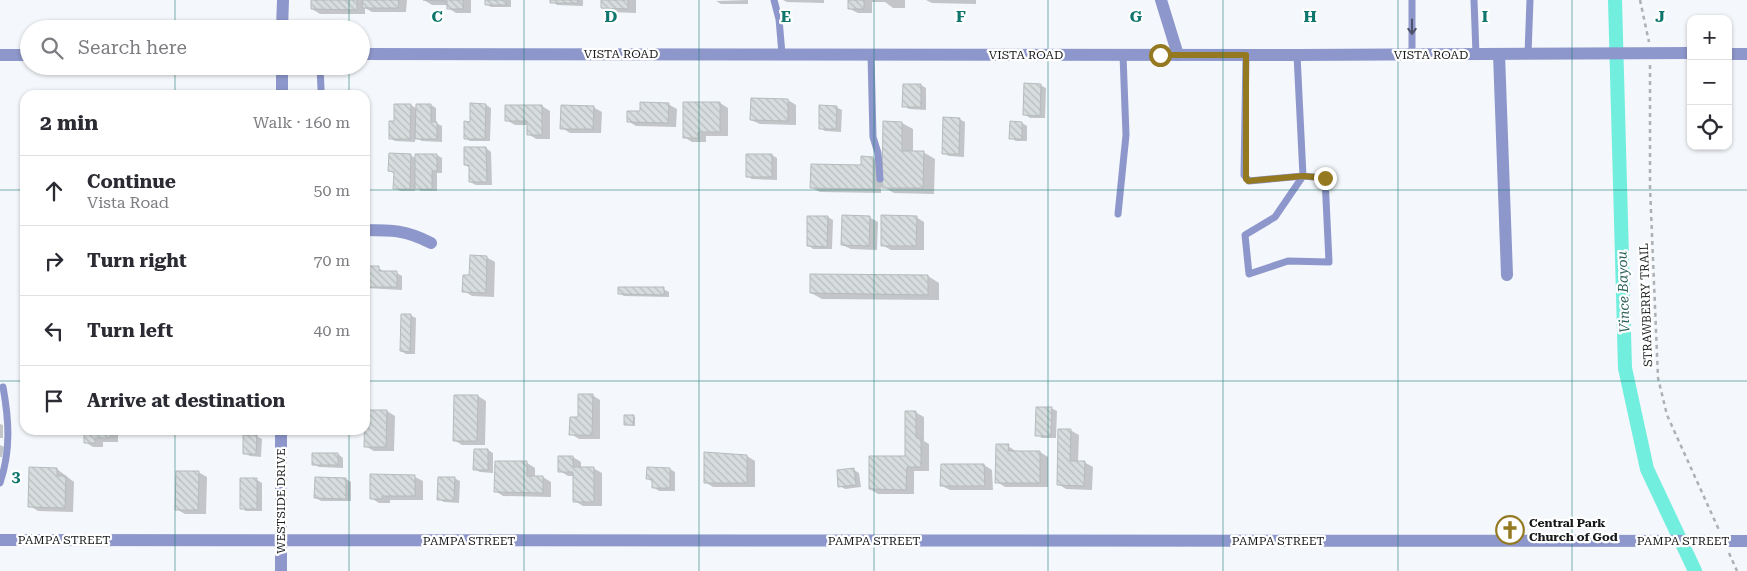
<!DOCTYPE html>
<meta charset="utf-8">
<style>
:root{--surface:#fff;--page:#f2f2f3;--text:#2b2b33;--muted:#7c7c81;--line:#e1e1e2}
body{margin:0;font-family:"Roboto Serif",serif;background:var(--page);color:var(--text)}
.controls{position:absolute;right:15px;top:15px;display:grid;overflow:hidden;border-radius:10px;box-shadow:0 1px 4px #0004}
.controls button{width:45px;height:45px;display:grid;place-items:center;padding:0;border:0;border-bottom:1px solid var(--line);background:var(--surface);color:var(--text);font:25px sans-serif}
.stop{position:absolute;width:15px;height:15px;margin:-11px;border:4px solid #947920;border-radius:50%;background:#fff}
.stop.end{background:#947920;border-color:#fff;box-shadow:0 1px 5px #0008}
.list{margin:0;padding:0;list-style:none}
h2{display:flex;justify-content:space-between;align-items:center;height:65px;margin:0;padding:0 20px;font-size:21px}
h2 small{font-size:16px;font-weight:400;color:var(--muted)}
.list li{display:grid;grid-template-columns:32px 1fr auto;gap:15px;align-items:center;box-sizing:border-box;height:70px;padding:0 20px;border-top:1px solid var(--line)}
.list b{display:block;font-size:19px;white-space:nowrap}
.list p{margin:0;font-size:16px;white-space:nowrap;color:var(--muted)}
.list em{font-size:16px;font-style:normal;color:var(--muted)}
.icon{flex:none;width:28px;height:28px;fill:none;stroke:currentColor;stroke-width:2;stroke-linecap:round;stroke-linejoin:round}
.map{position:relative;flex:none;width:1747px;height:571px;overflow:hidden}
.search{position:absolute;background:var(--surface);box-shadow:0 1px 4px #0004;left:20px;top:20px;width:350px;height:55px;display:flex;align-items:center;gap:12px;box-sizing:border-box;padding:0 18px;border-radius:28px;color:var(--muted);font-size:19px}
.panel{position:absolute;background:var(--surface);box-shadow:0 1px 4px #0004;left:20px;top:90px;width:350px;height:345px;border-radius:15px}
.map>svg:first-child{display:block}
</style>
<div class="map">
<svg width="1747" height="571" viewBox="0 0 1747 571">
<defs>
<pattern id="building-back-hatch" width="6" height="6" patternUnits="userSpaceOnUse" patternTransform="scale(1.25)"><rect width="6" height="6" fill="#d7ddde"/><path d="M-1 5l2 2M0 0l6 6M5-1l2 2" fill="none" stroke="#b8bdbe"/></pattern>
</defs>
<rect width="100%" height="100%" fill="#f4f7fb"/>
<path fill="#0003" d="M312 0H407L406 12H372L365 8V14H320L312 9Z
M424 0H471V13H456L448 8V5H432Z
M486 0H511V7H491L486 4Z
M551 0H583V6L557 5Z
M602 0H636V13L611 12 602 8Z
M748 0V4H721L716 1Z
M783 0H824V3L787 2Z
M850 0H905V8H893L885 2H872V13H858L850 9Z
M926 0H976V4L932 3Z
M904 85H921L926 88V110L909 109 904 106Z
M1040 85 1046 88 1045 118H1030L1024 114Z
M788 100 796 105V125L760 124 751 120Z
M720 103 728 108V136H706V142H692L684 137Z
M668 104 677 109 676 127 636 126 628 121 641 112Z
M411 105 417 109V105H431L436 108V123L442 126V142L422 141 415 138V142L395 141 390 138 395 123Z
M486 105 491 108 490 141H470L465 138 471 123Z
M542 106 550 111V139H536L528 134V125H515L506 120Z
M593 107 602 112 601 133H570L562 128Z
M836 107 842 110 841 132 825 131 820 128Z
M959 119 965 122 964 157 949 156 943 153Z
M365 123 369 125V139H365Z
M902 123 913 129V152H923L935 159 934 194 894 193 881 186V193L820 192 812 188 862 166 873 158 883 164Z
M1022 123 1027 126V141H1016L1011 138Z
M486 148 491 152 492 185H476L470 182V168L465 165Z
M410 155 417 159 437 155 442 158V173H437V191H421L415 187V191H400L395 188V174L390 171Z
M772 155 777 158V180L752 179 747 176Z
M365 157 367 158V174H365Z
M828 217 833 220 832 249H813L808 245Z
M869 217 878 222 877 250 851 249 842 245Z
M916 217 924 222V250H891L882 245Z
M486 257 495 262 494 297 472 296 464 291 471 276Z
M365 267 379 268 384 272 397 273 402 276V290L365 288Z
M928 276 939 283V300L822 299 811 293Z
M663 289 669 292V297L624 296 619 293Z
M410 315 416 318 415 354H406L401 351Z
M592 395 600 400V439H579L571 434Z
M478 396 486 401 485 445H462L454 440Z
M1051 408 1057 411 1056 438H1042L1037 435Z
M387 411 395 416 394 451H374L365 446Z
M915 412 924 417V441L929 444V471H914V494H878L870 489 906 457Z
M633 416 635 417V426L625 425Z
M0 424 3 425V438H0Z
M85 430H118V442H103V447H93L85 442Z
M1070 430 1079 435 1078 462H1084L1093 467 1092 490 1066 489 1058 484Z
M256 436 262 439 261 457 250 456 244 453Z
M0 445 4 447 2 457H0Z
M1008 446 1017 452H1040L1048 457V487H1005L997 482Z
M488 450 493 453V473L480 472 474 469Z
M705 453 747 456 755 461V487H713L705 482Z
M338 454 343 458V468L319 467 313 464Z
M573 457 581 462V468H593L602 473V506H583L575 501V476H568L560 471Z
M527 463 535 468V477H543L551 482V497L503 496 495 491Z
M942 465H984L992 470 993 490H950L942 486Z
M57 469 74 482 73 512 38 511 30 506Z
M670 469 675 472V491H659L653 487V482L648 479Z
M854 470 859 473 861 487 845 489 840 486Z
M198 472 207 477 206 514H185L176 509Z
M372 476 415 477 423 481V500H390V503H379L371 498Z
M316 478 346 479 351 482V501H321L316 498Z
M454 478 460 481 459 503 444 502 438 499Z
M257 480 262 483V511H246L241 508Z"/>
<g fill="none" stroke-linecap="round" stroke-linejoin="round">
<path stroke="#71eede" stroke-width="14" d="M1615 0 1625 368 1647 469 1695 571"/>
</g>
<path fill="url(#building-back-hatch)" stroke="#b6bbbd" d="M311 0H357V10L311 9Z
M363 0H399L398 8H362Z
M423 0H463V9H447V1Z
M485 0H506V5H485Z
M550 0H578V3H550Z
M601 0H628V9L601 8Z
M848 0H864V9H848Z
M1024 83 1041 84 1040 116 1023 115Z
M903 84H921V107H902Z
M751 98 788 99V121L750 120Z
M640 102 669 103 668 123 627 122V111H640Z
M683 102H720V132H698V138H683Z
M470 103 486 104 485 139H464V121L470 122Z
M394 104H411L410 139H389V121H394Z
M416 104H431V122H437V139H415Z
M505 105H542V135H527V121H505Z
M561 105 594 106 593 129H560Z
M819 105 837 106 836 129H819Z
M21 113H25V130H21Z
M943 117 960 118 959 154H942Z
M883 121 902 122V151H924L923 188H882Z
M1010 121 1022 122V139H1009Z
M464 147H486L487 182H469V165H464Z
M389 153 411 154 410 189H393L394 172 388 171Z
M415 154H437V171H432V189H415Z
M746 154H772V177H746Z
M861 156 873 157V189L810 188 811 164 861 165Z
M842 215 870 216 869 246 841 245Z
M881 215 917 216 916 246H881Z
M807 216H828L827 247 807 246Z
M470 255 487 256 486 293 462 292 463 275H469Z
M365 266H379V271H397V287H365Z
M810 274 928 275V295L810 293Z
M618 287H664V295L618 294Z
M401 314H411L410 352 400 351Z
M578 394H593L592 435H569L570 417H578Z
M454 395H478L477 441H453Z
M1036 407H1052L1051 436H1035Z
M365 410H387L386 447H364Z
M905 411H916V438H921V467H907L906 490 869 489V456H905Z
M624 415H634L633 425H624Z
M1058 429H1071L1070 461H1085L1084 486 1057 485Z
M84 430H110V438H95V443H84Z
M243 435H257L256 454H243Z
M996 444H1009L1008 451H1040V483H995Z
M474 449H488V470H473Z
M704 452 747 455V483H704Z
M312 453H338V465H312Z
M558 456H573V467H594V502H573V472H558Z
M495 461H527V476H543V493L494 492Z
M941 464H984L985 486H940Z
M29 467 57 468V476H66L65 508 28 507Z
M647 467 670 468V488H652V479H646Z
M854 468 856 485 838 487 837 470Z
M176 471H199L198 510H175Z
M370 474 415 475V496H382V499H370Z
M315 477 346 478V499L314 498Z
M438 477H455L454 500H437Z
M240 478H257V509H240Z"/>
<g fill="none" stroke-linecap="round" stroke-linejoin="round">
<path stroke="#aeb1b4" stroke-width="2.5" stroke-dasharray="4 4" stroke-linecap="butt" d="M1640 0 1649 42
M1650 65V187L1658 378 1667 415 1719 530
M1729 553 1737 571"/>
<path stroke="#8e97cb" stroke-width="7" d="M774 0 779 19 782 54
M1474 0 1476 54
M1528 54 1530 0
M871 55 873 137 878 153 880 179
M1246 55 1244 175 1249 181 1303 176 1297 55
M1412 55V0
M320 66 321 89
M1303 176 1325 178 1329 262 1288 261 1249 274 1245 235 1275 217Z
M1118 214 1126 135 1123 55
M0 483C11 450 9 420 3 387"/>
<path stroke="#8e97cb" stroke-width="12" d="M1161 0 1178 55
M1499 54 1507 275
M282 95V66
M365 230C392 230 406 230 431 243
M0 540 1747 541
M281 571V430"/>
<path stroke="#8e97cb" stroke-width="12" d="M282 29 283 0
M361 54 1297 55 1691 53
M1728 54H1747
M0 55H29"/>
</g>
<defs><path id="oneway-shaft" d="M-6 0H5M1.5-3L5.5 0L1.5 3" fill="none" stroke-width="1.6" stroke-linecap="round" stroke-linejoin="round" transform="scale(1.25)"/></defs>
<use stroke="#4d526a" href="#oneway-shaft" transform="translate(1412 27) rotate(90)"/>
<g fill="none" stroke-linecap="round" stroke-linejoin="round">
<path stroke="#947920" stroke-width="6" d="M1160 55H1246V179L1248 181 1303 176 1325 178"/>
</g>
<path fill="none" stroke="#0f766e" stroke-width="1" stroke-opacity="0.55" d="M175 0V29M349 0V29M524 0V571M699 0V571M874 0V571M1048 0V571M1223 0V571M1398 0V571M1572 0V571M175 66V95M349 66V95M0 190H25M365 190H1747M0 381H25M365 381H1747M175 430V571M349 430V571"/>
<defs>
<symbol id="church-ring" viewBox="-11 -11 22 22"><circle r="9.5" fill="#fff" stroke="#947920" stroke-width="1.5"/><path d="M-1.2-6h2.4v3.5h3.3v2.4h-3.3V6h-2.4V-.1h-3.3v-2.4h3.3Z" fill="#947920"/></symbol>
</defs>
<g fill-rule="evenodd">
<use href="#church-ring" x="1494" y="514" width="32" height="32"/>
</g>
<g text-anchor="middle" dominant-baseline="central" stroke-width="4.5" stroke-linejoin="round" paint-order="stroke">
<g font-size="12" fill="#17191a" stroke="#fff">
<text x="621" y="54">VISTA ROAD</text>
<text x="1026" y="55">VISTA ROAD</text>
<text x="1431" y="55">VISTA ROAD</text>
<text transform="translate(1646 305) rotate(-92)">STRAWBERRY TRAIL</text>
<text transform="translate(281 501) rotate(-90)">WESTSIDE DRIVE</text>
<text x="64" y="540">PAMPA STREET</text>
<text x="469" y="541">PAMPA STREET</text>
<text x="874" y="541">PAMPA STREET</text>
<text x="1278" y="541">PAMPA STREET</text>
<text x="1683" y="541">PAMPA STREET</text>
</g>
<g font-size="12" font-weight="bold" fill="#17191a" stroke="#fff" text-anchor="start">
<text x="1529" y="523">Central Park<tspan x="1529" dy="14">Church of God</tspan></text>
</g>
<g font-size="14" font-style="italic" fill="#2c615a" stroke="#fff">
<text transform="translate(1623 292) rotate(-92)">Vince Bayou</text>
</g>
</g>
<g font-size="16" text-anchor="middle" font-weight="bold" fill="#0f766e" stroke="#fff" stroke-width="4.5" stroke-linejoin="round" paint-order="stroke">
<text x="437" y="22">C</text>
<text x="611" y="22">D</text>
<text x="786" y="22">E</text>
<text x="961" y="22">F</text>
<text x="1136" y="22">G</text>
<text x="1310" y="22">H</text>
<text x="1485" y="22">I</text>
<text x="1660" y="22">J</text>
<text x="16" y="482">3</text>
</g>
</svg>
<div class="controls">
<button>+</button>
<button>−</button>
<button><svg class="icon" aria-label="locate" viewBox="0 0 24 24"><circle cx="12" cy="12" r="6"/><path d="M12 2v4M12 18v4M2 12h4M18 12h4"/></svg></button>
</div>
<div class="stop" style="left:1160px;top:55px"></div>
<div class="stop end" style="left:1325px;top:178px"></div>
<div class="search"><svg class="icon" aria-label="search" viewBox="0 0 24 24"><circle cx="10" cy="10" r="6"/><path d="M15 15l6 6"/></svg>Search here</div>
<section class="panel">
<h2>2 min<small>Walk · 160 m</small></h2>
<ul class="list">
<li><svg class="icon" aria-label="ahead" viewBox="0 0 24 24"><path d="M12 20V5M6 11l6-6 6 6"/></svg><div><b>Continue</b><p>Vista Road</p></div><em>50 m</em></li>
<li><svg class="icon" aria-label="right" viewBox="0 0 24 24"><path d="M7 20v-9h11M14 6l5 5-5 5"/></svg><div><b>Turn right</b></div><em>70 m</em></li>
<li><svg class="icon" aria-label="left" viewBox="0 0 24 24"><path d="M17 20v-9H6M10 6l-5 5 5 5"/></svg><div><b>Turn left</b></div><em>40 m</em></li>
<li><svg class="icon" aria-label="arrive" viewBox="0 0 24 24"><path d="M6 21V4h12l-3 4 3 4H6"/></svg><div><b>Arrive at destination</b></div></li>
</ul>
</section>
</div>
